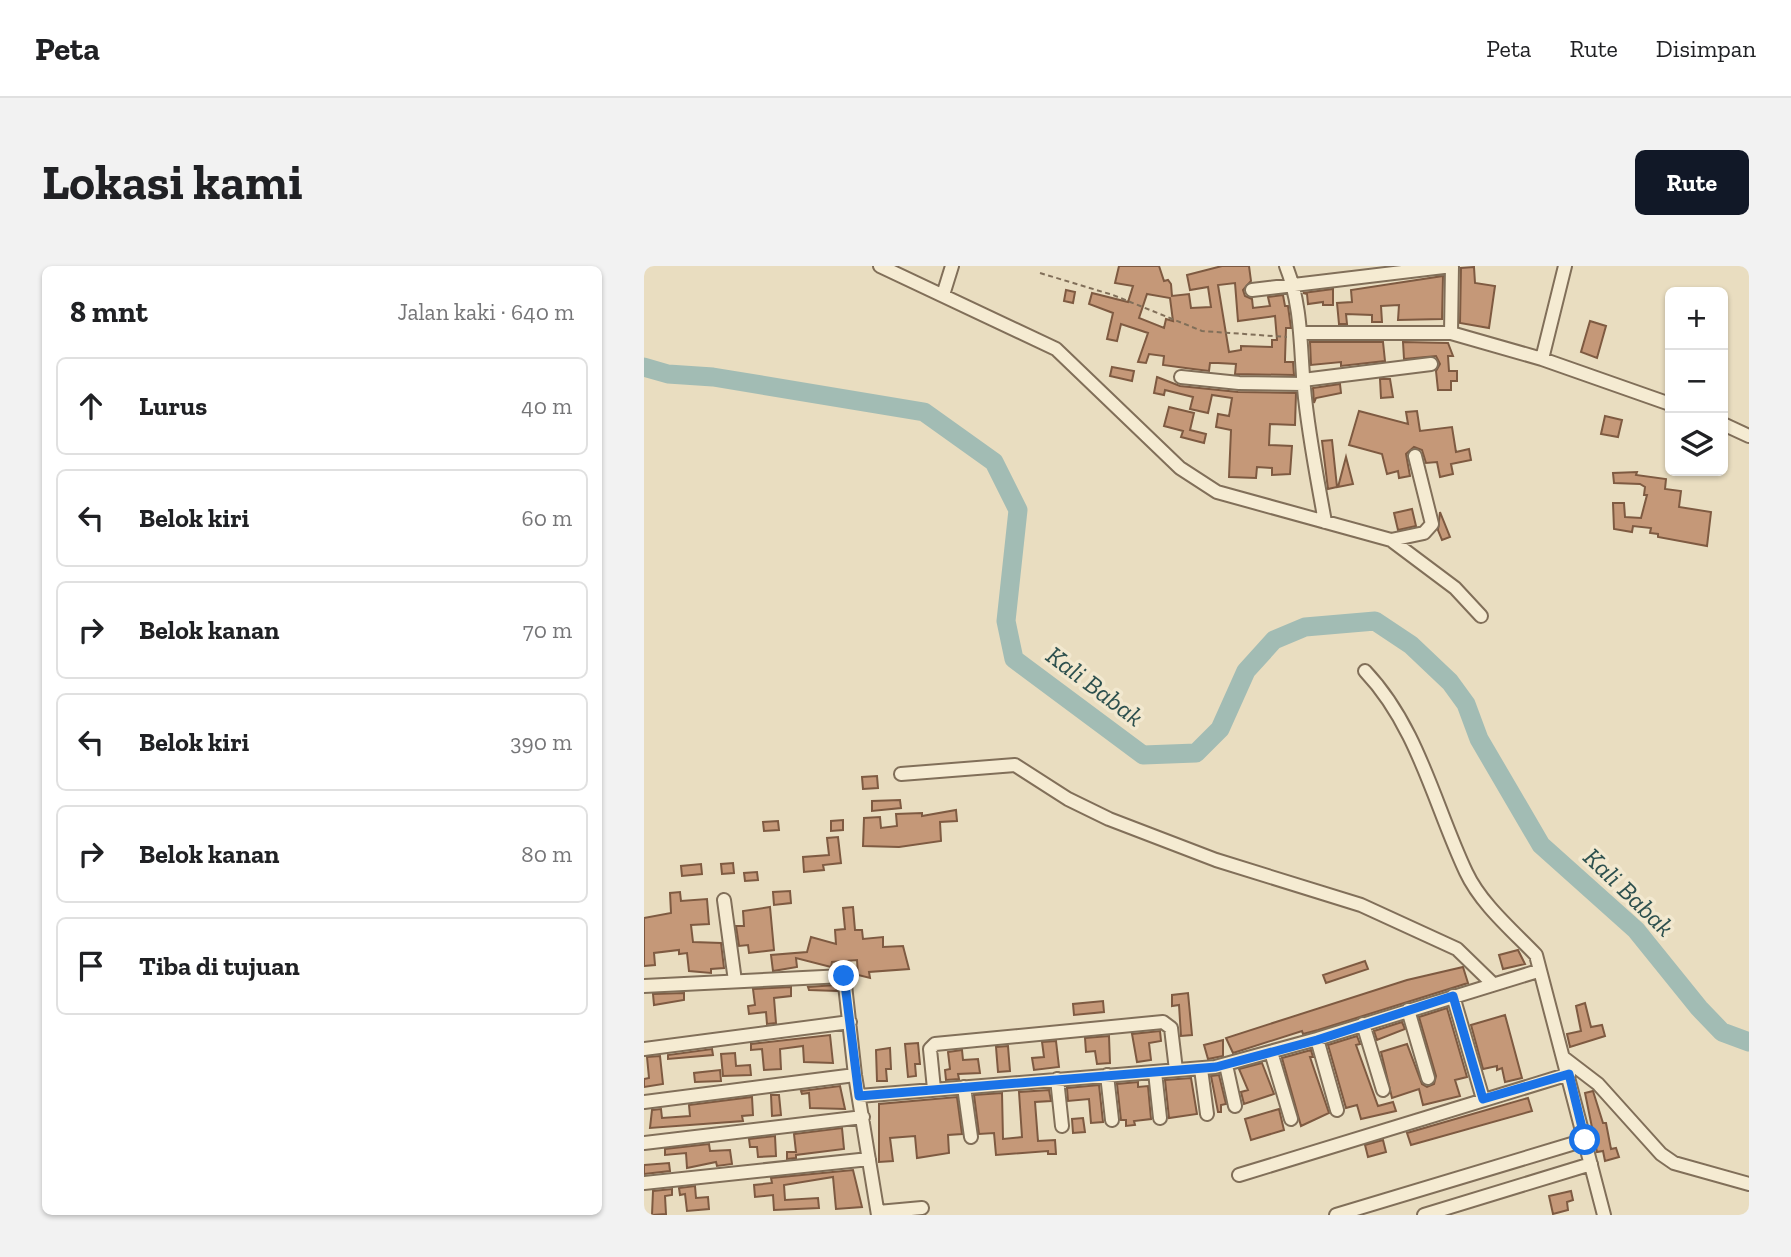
<!DOCTYPE html>
<html lang="id">
<meta charset="utf-8">
<style>
:root{--surface:#fff;--page:#f2f2f2;--text:#202124;--muted:#757577;--line:#e0e0e0;--accent:#111827}
body{margin:0;font-family:"Zilla Slab",serif;background:var(--page);color:var(--text)}
.controls{position:absolute;right:21px;top:21px;display:grid;overflow:hidden;border-radius:10px;box-shadow:0 2px 5px #0004}
.controls button{width:63px;height:63px;display:grid;place-items:center;padding:0;border:0;border-bottom:2px solid var(--line);background:var(--surface);color:var(--text);font:35px sans-serif}
.stop{position:absolute;width:21px;height:21px;margin:-16px;border:5px solid #1a73e8;border-radius:50%;background:#fff}
.stop.end{background:#1a73e8;border-color:#fff;box-shadow:0 2px 7px #0008}
.list{margin:0;padding:0;list-style:none}
h2{display:flex;justify-content:space-between;align-items:center;height:91px;margin:0;padding:0 28px;font-size:30px}
h2 small{font-size:23px;font-weight:400;color:var(--muted)}
.list li{display:grid;grid-template-columns:46px 1fr auto;gap:21px;align-items:center;box-sizing:border-box;height:98px;margin:0 14px 14px;padding:0 14px;border:2px solid var(--line);border-radius:10px}
.list b{display:block;font-size:26px;white-space:nowrap}
.list em{font-size:23px;font-style:normal;color:var(--muted)}
.icon{flex:none;width:38px;height:38px;fill:none;stroke:currentColor;stroke-width:2;stroke-linecap:round;stroke-linejoin:round}
.map{position:relative;flex:none;width:1105px;height:949px;overflow:hidden;border-radius:10px}
header{display:flex;align-items:center;gap:42px;box-sizing:border-box;height:98px;padding:0 35px;background:var(--surface);border-bottom:2px solid var(--line)}
header strong{font-size:33px}
nav{display:flex;gap:38px;margin-inline-start:auto;font-size:24px}
.intro{display:flex;align-items:center;justify-content:space-between;box-sizing:border-box;height:168px;padding:0 42px}
h1{margin:0;font-size:49px}
.button{padding:18px 32px;border-radius:10px;background:var(--accent);color:#fff;font-size:24px;font-weight:700}
main{display:flex;gap:42px;padding:0 42px}
aside{flex:1;background:var(--surface);border-radius:10px;box-shadow:0 2px 5px #0004}
.map>svg:first-child{display:block}
</style>
<header>
<strong>Peta</strong>
<nav><a>Peta</a><a>Rute</a><a>Disimpan</a></nav>
</header>
<div class="intro"><h1>Lokasi kami</h1><a class="button">Rute</a></div>
<main>
<aside>
<h2>8 mnt<small>Jalan kaki · 640 m</small></h2>
<ul class="list">
<li><svg class="icon" aria-label="ahead" viewBox="0 0 24 24"><path d="M12 20V5M6 11l6-6 6 6"/></svg><div><b>Lurus</b></div><em>40 m</em></li>
<li><svg class="icon" aria-label="left" viewBox="0 0 24 24"><path d="M17 20v-9H6M10 6l-5 5 5 5"/></svg><div><b>Belok kiri</b></div><em>60 m</em></li>
<li><svg class="icon" aria-label="right" viewBox="0 0 24 24"><path d="M7 20v-9h11M14 6l5 5-5 5"/></svg><div><b>Belok kanan</b></div><em>70 m</em></li>
<li><svg class="icon" aria-label="left" viewBox="0 0 24 24"><path d="M17 20v-9H6M10 6l-5 5 5 5"/></svg><div><b>Belok kiri</b></div><em>390 m</em></li>
<li><svg class="icon" aria-label="right" viewBox="0 0 24 24"><path d="M7 20v-9h11M14 6l5 5-5 5"/></svg><div><b>Belok kanan</b></div><em>80 m</em></li>
<li><svg class="icon" aria-label="arrive" viewBox="0 0 24 24"><path d="M6 21V4h12l-3 4 3 4H6"/></svg><div><b>Tiba di tujuan</b></div></li>
</ul>
</aside>
<div class="map">
<svg width="1105" height="949" viewBox="0 0 1105 949">
<rect width="100%" height="100%" fill="#e9ddc0"/>
<g fill="none" stroke-linecap="round" stroke-linejoin="round">
<path stroke="#a2bcb4" stroke-width="19" d="M0 101 24 108 69 111 280 146 350 196 374 244 362 355 370 393 499 489 552 487 576 463 602 405 630 374 661 361 731 355 767 379 806 416 822 438 835 473 897 579 992 664 1055 742 1078 766 1105 776"/>
</g>
<path fill="#c59878" stroke="#7e5a41" stroke-width="2" fill-rule="evenodd" d="M475 0H515L520 15 524 14 527 18 528 30 545 28 547 42 567 41 564 21 546 24 543 9 578 0H605L607 15 599 24 601 30 608 33 609 42 626 40 624 31 639 29 641 40H644L647 62H642L641 93V96H649L650 109 591 108 592 98 574 97H566L565 105 549 103 519 99 520 90 505 88 502 97 494 96 504 67 477 58 473 75 463 73 469 47 445 38 448 27 484 36 489 20 471 17ZM591 17 594 55 631 50 633 74H628V81L597 80V84L585 86 574 19ZM503 28 526 32 529 55 522 53 520 62 495 52Z
M830 1 831 17 851 20 845 62 816 57 817 2Z
M799 10 798 53 754 54 755 39 737 40 738 56H728V49L702 48 703 58H695L693 37 708 36 707 24Z
M689 23V39H679V36L664 38 663 28 659 27Z
M422 24 431 26 429 37 420 35Z
M946 55 962 60 953 92 937 86Z
M666 76H739L741 95 697 100V96L667 99Z
M759 76 804 77 809 90H804L805 105H813V115H807V124H794L792 105 796 98 792 90 760 93Z
M468 101 490 105 488 115 466 110Z
M513 111 536 120 594 126 652 127 651 159 626 158 625 179 648 180 646 208 628 209V202L613 201 612 212 585 211 587 164 572 161 574 148 585 150 588 132 568 129 564 147 546 143 549 131 521 124 520 129 510 127Z
M736 113H746L749 131 737 132Z
M696 118 697 127 672 132 670 137 669 122Z
M525 141 550 147 546 164 562 168 560 177 537 171 539 165 520 160Z
M715 145 764 158 762 146 773 145 776 165 808 161 812 186 825 183 827 194 807 198 809 208 796 211 793 196 782 197 778 184 770 181 762 188 766 210 755 212 754 205 743 208 738 188 705 179Z
M961 150 978 154 974 171 957 168Z
M688 174 693 221 684 223 678 175Z
M702 191 709 218 694 221Z
M993 206 992 209 1022 213 1021 223 1037 225 1035 241 1067 246 1063 280 1014 271V268L1006 267 1007 262 989 260 988 266 970 263 969 237H980L981 251 997 252 1003 229H1000L1001 221 996 218 970 217 969 207Z
M768 243 772 260 754 264 750 247Z
M796 246 806 271 798 274 794 264Z
M233 510 234 522 219 523 218 511Z
M256 534 257 542 228 545V535Z
M312 544 313 555 296 556 297 575 255 581 219 580 220 552 236 551 237 562 253 560 252 548 278 547V550Z
M199 554V564L187 565V555Z
M134 555 135 564 120 565 119 556Z
M194 571 197 597 179 599 180 604 160 606 159 591 185 589 183 572Z
M89 597 90 607 78 608 77 598Z
M57 598 58 608 38 610 37 600Z
M113 606 114 614 101 615 100 607Z
M146 625 147 637 130 639 129 626Z
M36 626 37 635 63 633 65 658 47 659 49 676 77 677 80 702 67 703V707L45 705 43 687 35 688V684L10 687 11 699 0 700V652L27 647 26 627Z
M126 641 130 684 105 687 104 679 95 680 92 660H100L99 645Z
M209 641 211 664H218L219 673 239 671V681L259 680 265 703 225 706 226 712 214 709 213 694 188 696 187 701 152 692 153 701 129 705 127 689 163 686 167 671 192 678 191 664 201 663 199 642Z
M874 684 881 698 859 703 855 689Z
M721 695 724 703 682 717 679 709Z
M819 701 824 717 674 764 659 768 658 765 589 787 582 772 763 714Z
M192 719 193 725 165 724 164 721Z
M147 721V730L130 732 132 757 123 758 122 746 105 748 104 740 111 739 109 723Z
M40 727V734L10 739 9 728Z
M544 727 548 769 537 770 535 739 528 740V729Z
M459 735 460 746 430 749 429 738Z
M941 737 947 761 958 759 961 770 926 781 923 768 937 765 932 740Z
M803 742 823 811 811 814 816 830 779 839 775 823 748 832 737 786 763 778 778 818 783 821 790 818 792 810 775 751Z
M861 749 878 812 861 816 858 802 853 804V800L839 803 827 759Z
M758 756 761 763 733 774 730 765Z
M516 765 517 775 505 777 507 794 493 796 488 768Z
M186 769 189 797 160 796 159 780 136 783 137 803 120 804 118 783 107 784V778Z
M465 770 466 797 453 798 451 785 442 786 441 772Z
M713 770 716 778 712 779 734 840 749 836 752 845 717 853 713 839 702 842 684 779Z
M579 774V790L564 793 560 779Z
M412 775 415 801 390 804 388 792 400 791 398 776Z
M274 777 276 798H271L272 810 264 811 261 778Z
M364 780 366 805 354 806 352 781Z
M246 782 247 803H242L243 815H233L232 784Z
M68 783 69 789 24 793V789Z
M318 784 319 794 334 793 336 807 314 808 315 813 302 814 301 804 306 803 304 786Z
M667 784 669 791H666L685 847 657 860 638 792Z
M91 787 92 800 106 799 107 809 79 810 77 788Z
M16 790 19 818 0 821V813L5 812 3 791Z
M618 797 630 828 600 838 597 826 604 824 595 803Z
M76 804 77 815 51 816 50 807Z
M575 809 582 838 577 839V846H574L567 810Z
M547 812 553 848 525 852 521 814Z
M494 816V821L504 820 507 853 490 855 491 859 482 860V854H477L473 818Z
M455 819 459 856 447 857 445 833 424 835 423 822Z
M196 820 201 843 166 842 165 827 158 828 157 825Z
M405 824 407 835 391 836 394 875 411 874 412 888H404V885L352 889 350 867 335 868 330 829 358 827 359 873 378 871 375 826Z
M949 825 959 857H962L967 883 972 882 975 891 961 895 959 885 953 886 941 827Z
M127 829H135L137 849 128 850Z
M108 831 109 849 98 850 99 855 6 862 8 844 17 843 18 852 46 850 45 839Z
M313 831 318 868 304 869 305 887 273 892 271 870 246 872 249 895 235 896V838Z
M884 832 888 845 767 879 763 867Z
M635 843 640 864 607 874 601 853Z
M439 852 441 866 429 867 428 853Z
M198 862 200 883 152 889V892L143 893V886H152L150 868Z
M131 870 132 890 114 891 113 881H106L105 873Z
M739 874 742 886 724 891 721 879Z
M65 878 66 885 86 884 88 898 73 900 72 896 43 902 42 887 21 889V883Z
M25 897 26 905 0 908V899Z
M209 904 218 941 192 943 189 911 140 919 141 934 174 932 175 942 130 944 129 929 111 931 110 919 128 917 127 912Z
M51 920 52 932 64 931 65 943 43 945 41 928 36 929 35 922Z
M28 923V929L21 930 22 948 8 949 9 925Z
M927 925 929 934 923 936 924 944 909 948 905 930Z"/>
<g fill="none" stroke-linecap="round" stroke-linejoin="round">
<defs>
<path id="minor" d="M236 0 412 83 536 202 573 226 747 274 811 322 837 350
M642 0C658 40 656 80 660 122 664 167 673 211 681 256
M608 24 808 0
M299 29 308 0
M658 67H807L898 93 1026 138
M807 67 808 0
M898 93 921 0
M537 111 595 117 659 118
M659 114 787 98
M1079 158 1105 170
M747 274 780 267 788 258 771 190
M721 405C774 461 790 538 822 606 837 638 868 664 892 689L960 949
M257 508 371 499 424 533 465 553 572 594 717 639 813 683 848 717
M80 634 91 715
M0 720 200 710 211 809 234 949
M809 730 839 833
M764 744 784 812
M719 758 739 824
M673 773 693 844
M0 783 206 756
M627 786 647 853
M920 792 954 818 1017 888 1030 897 1105 918
M582 799 591 840
M557 803 563 848
M511 806 516 852
M463 809 468 854
M413 813 418 860
M320 821 327 871
M290 823 286 783 291 778 519 756 527 762 532 804
M215 830 571 801 673 773 894 705
M0 836 211 809
M0 877 219 851
M595 909 925 808
M0 917 225 893
M234 946 278 942
M692 949 941 874
M780 949 947 898"/>
</defs>
<use href="#minor" stroke="#816f59" stroke-width="16"/>
<path stroke="#816f59" stroke-width="2" stroke-dasharray="5 3.5" stroke-linecap="butt" d="M396 7 469 29 558 65 643 71"/>
<use href="#minor" stroke="#f5ebd2" stroke-width="12"/>
</g>
<g fill="none" stroke-linecap="round" stroke-linejoin="round">
<path stroke="#1a73e8" stroke-width="9" d="M200 710 215 830 572 801 673 774 809 730 839 833 925 808 941 874"/>
</g>
<g text-anchor="middle" dominant-baseline="central" stroke-width="7" stroke-linejoin="round" paint-order="stroke">
<g font-size="26" font-style="italic" fill="#2d504e" stroke="#f2e8cf">
<text transform="translate(451 420) rotate(37)">Kali Babak</text>
<text transform="translate(985 626) rotate(44)">Kali Babak</text>
</g>
</g>
</svg>
<div class="controls">
<button>+</button>
<button>−</button>
<button><svg class="icon" aria-label="layers" viewBox="0 0 24 24"><path d="M12 4l9 5-9 5-9-5zM3 14l9 5 9-5"/></svg></button>
</div>
<div class="stop" style="left:941px;top:874px"></div>
<div class="stop end" style="left:200px;top:710px"></div>
</div>
</main>
